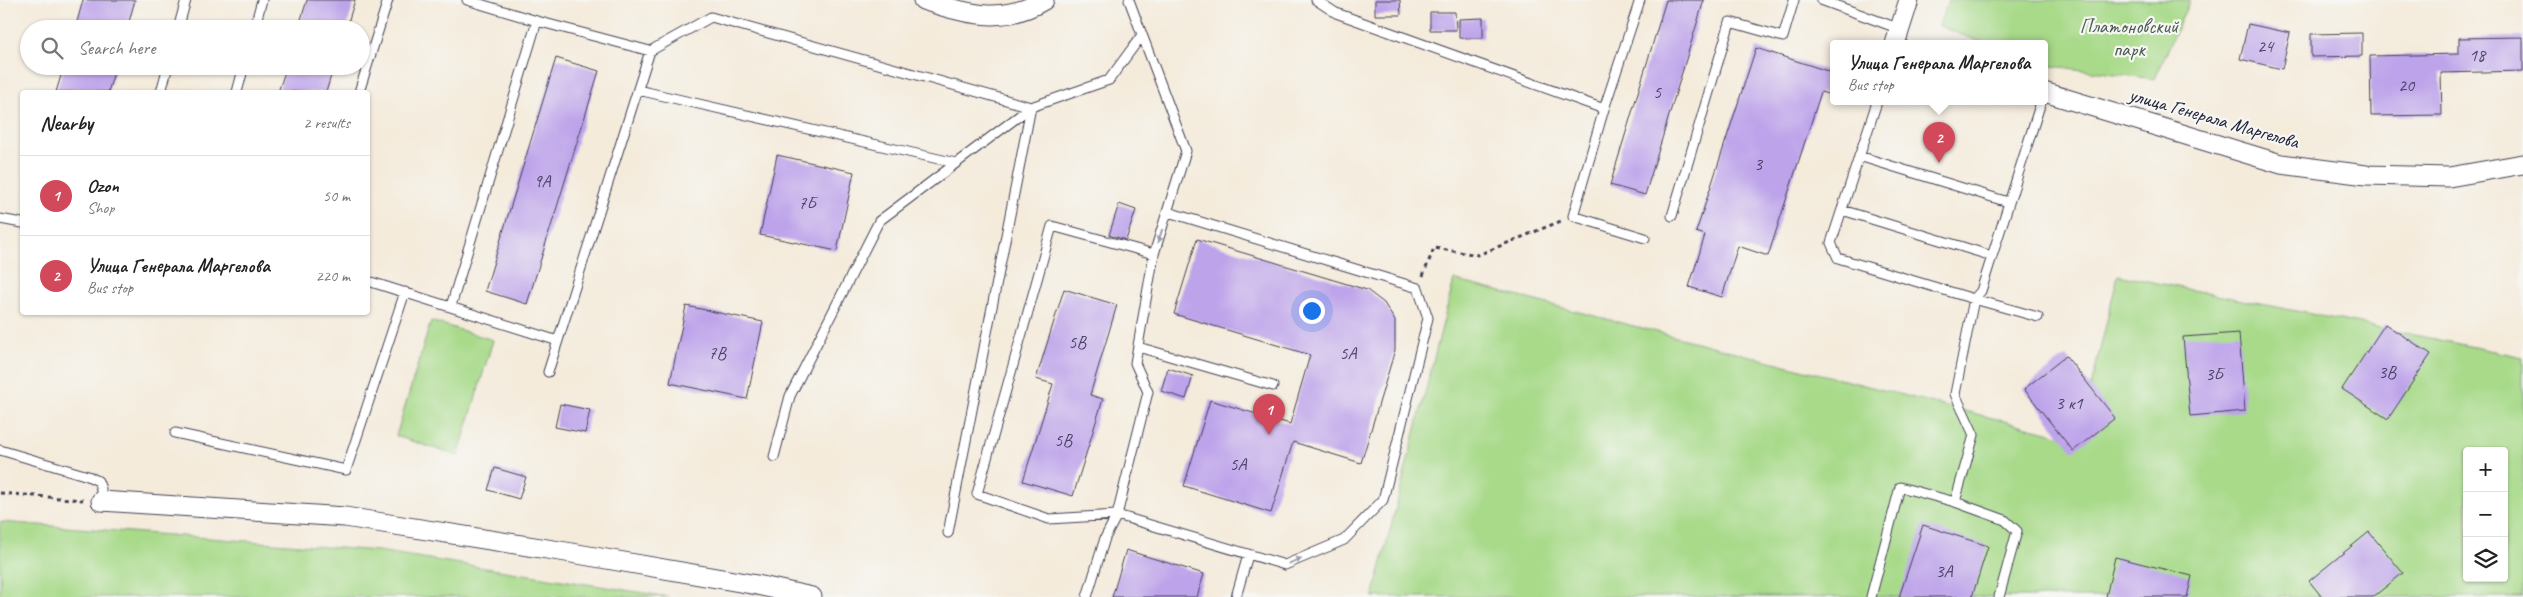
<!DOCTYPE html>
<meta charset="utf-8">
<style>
:root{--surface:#fff;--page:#f2f2f2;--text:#222;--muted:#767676;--line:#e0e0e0;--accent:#d1495b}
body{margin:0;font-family:Caveat,sans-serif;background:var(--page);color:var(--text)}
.controls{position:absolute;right:15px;bottom:15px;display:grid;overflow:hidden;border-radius:5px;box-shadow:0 1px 4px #0004}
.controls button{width:45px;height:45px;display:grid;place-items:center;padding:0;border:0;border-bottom:1px solid var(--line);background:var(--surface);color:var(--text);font:25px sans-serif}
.you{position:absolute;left:1311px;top:310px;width:18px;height:18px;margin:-12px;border:4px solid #fff;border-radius:50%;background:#1a73e8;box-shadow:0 0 0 8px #1a73e833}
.badge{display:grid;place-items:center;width:32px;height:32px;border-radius:50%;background:var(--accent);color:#fff;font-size:16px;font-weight:700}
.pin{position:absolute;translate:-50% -41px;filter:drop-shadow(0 1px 2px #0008)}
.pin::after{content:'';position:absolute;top:26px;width:18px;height:15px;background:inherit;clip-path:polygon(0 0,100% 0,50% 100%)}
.popup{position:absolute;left:1830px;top:40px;width:218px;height:65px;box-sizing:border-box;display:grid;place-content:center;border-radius:5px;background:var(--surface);filter:drop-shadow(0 1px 4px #0005);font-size:16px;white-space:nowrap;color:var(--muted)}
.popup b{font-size:19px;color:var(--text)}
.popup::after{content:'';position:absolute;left:50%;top:100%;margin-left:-10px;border:10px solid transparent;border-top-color:var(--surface)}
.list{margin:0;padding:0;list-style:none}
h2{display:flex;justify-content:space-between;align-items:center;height:65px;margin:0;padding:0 20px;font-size:21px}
h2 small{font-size:16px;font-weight:400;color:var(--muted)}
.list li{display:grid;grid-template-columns:32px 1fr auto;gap:15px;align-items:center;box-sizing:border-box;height:80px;padding:0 20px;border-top:1px solid var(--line)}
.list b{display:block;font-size:19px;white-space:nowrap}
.list p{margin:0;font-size:16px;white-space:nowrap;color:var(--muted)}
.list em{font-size:16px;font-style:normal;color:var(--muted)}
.icon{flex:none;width:28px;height:28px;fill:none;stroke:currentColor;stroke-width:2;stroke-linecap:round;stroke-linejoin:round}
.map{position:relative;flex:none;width:2523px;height:597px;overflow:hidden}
.search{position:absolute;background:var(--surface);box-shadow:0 1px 4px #0004;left:20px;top:20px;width:350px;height:55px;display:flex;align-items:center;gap:12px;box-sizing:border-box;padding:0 18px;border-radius:28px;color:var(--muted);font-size:19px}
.panel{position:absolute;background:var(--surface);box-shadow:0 1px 4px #0004;left:20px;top:90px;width:350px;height:225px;border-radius:5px}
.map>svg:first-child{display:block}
</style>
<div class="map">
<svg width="2523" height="597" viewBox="0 0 2523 597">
<rect width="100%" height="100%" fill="#f6f6f2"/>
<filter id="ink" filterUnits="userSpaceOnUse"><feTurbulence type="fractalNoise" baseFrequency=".02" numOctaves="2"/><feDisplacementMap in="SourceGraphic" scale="10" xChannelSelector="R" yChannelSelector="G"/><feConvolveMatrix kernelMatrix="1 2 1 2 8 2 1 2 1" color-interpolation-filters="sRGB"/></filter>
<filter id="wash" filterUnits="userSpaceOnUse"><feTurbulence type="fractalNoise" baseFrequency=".0096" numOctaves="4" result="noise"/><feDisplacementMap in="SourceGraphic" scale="20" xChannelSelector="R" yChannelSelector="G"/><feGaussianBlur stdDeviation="1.12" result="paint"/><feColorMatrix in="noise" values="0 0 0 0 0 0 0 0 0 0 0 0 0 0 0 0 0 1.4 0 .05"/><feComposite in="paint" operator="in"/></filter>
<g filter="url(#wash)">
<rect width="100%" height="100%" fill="#f4ebdb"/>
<path fill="#a8da8a" stroke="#657e62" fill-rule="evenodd" d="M1948 0H2190L2155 79 2044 65V44H1986L1939 26Z
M2118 275 2523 357V597H1373L1454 280 2078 440ZM2467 451H2504V578H2467Z
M431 321 493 340 458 456 396 436Z
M0 522 378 551 669 597H0Z"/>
<g id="blocks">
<path fill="#bda3ea" d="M83 0H135L127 29H75Z
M307 0H355L346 29H298Z
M1375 0H1400L1401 15H1375Z
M1666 0H1704L1645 195 1610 185Z
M1430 12H1455L1456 30H1430Z
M1483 18V38H1459V19Z
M2248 24 2290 33 2282 69 2240 59Z
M2362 33V56L2311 57V34Z
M2523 37V71L2441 73 2442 115 2371 116 2370 56 2459 54V38Z
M1756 48 1834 73V96L1821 92 1768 256 1738 246 1722 297 1689 287 1705 235 1696 232Z
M556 58 599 71 527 304 485 291Z
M64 66H116L108 92H56Z
M287 66H334L326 92H278Z
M777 155 854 172 837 251 760 235Z
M1119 204 1136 210 1126 240 1109 235Z
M1197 239 1367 290 1384 303 1395 321V350L1361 463 1293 442 1271 513 1184 486 1210 400 1290 424 1310 355 1174 314Z
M1064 289 1117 305 1090 395 1103 399 1073 496 1023 481 1053 384 1036 379Z
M686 306 763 322 747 399 670 383Z
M2385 324 2431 354 2388 419 2342 389Z
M2239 333 2245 411 2190 416 2183 337Z
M2066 356 2115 418 2073 451 2024 389Z
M1168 368 1193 376 1186 399 1161 391Z
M560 404 590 410 585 433 555 427Z
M495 468 526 477 519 499 488 490Z
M1923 525 1988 546 1972 597H1899Z
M2369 532 2403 573 2373 597H2322L2309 581Z
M1126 550 1204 574 1197 597H1112Z
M2115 557 2192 576 2187 597H2106Z"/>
</g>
</g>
<g filter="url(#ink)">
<use href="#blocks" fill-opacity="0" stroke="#424053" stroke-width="1"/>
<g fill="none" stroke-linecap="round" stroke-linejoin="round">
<defs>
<path id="service" d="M467 0 537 21
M1316 0 1336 13 1604 109 1640 0
M1821 0 1900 29
M178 29 186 0
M254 29 262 0
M638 90 956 163
M161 92 168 66
M237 92 244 66
M359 92 388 0
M1877 102 1831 243 1838 258 1974 299 1981 291 2041 102
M1604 109 1573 216 1645 238
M1859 156 2008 202
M1842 210 1992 256
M1672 216 1730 22 1783 37 1794 0
M0 219 22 223
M1154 254 1052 226 977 494 1049 519 1117 515 1285 565 1344 540 1383 500 1428 318 1418 288 1168 212
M368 281 558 341
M451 306 537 21 650 51
M1138 347 1273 386
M548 372 650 51 711 17 1031 107 1109 80 1142 35
M175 433 346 470 405 292
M0 450 88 476 98 481 101 489V501
M774 457 790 396 879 221 1031 107
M948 533 1031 107
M1087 597 1105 538 1117 515 1148 392 1135 363 1154 254 1186 151 1129 0
M1236 597 1248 555
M1871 597 1900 487 1955 502
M1999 597 2017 531 2005 520 1955 502 1974 435 1955 394 1974 299 2038 317"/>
<path id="minor" d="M923 0C966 14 1003 25 1044 0
M1895 44 1909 0
M2044 92 2281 164 2366 175 2449 177 2523 164
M101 501 345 517 566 552 757 585 812 597"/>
</defs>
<use href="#service" stroke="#424053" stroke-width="11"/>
<use href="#minor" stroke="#424053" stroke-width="21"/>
<path stroke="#424053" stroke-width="3" stroke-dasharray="4 4" stroke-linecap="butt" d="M1423 276 1434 248 1478 255 1561 221
M0 493 83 500"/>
<use href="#service" stroke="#fff" stroke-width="9"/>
<use href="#minor" stroke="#fff" stroke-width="19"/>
</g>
<defs><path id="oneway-solid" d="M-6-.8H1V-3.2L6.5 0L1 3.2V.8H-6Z" transform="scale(1.25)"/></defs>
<g fill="#9c9ca7">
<use href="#oneway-solid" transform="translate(1160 236) rotate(108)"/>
<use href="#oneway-solid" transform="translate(1295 561) rotate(-23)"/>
</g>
</g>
<g text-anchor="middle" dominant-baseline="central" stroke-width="4.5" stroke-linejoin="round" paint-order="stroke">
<g font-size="18" fill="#494267">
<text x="2265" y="46">24</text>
<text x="2477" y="55">18</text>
<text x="2406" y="85">20</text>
<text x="1657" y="92">5</text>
<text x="1758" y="164">3</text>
<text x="542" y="181">9А</text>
<text x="807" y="203">7Б</text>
<text x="1077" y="342">5В</text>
<text x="717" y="353">7В</text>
<text x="1348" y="353">5А</text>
<text x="2387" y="372">3В</text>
<text x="2214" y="374">3Б</text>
<text x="2069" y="403">3 к1</text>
<text x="1063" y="440">5В</text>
<text x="1238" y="464">5А</text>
<text x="1944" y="571">3А</text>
</g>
<g font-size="20" fill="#4a5953" stroke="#f6f6f2">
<text x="2129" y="26">Платоновский<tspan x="2129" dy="23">парк</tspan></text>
</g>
<g font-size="20" fill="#22223b" stroke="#f6f6f2">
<text transform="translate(2214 118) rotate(16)">улица Генерала Маргелова</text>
</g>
</g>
</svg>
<div class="controls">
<button>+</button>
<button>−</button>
<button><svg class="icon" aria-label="layers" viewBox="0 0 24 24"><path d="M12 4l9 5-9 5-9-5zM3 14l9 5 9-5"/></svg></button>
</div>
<div class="you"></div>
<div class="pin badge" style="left:1269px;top:435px">1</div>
<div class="pin badge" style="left:1939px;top:163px">2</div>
<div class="popup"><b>Улица Генерала Маргелова</b>Bus stop</div>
<div class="search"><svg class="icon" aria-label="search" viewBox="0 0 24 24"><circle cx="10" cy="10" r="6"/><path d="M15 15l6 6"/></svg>Search here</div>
<section class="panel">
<h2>Nearby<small>2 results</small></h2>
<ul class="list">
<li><span class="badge">1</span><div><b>Ozon</b><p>Shop</p></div><em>50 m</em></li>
<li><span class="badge">2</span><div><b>Улица Генерала Маргелова</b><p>Bus stop</p></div><em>220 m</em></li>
</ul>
</section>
</div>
